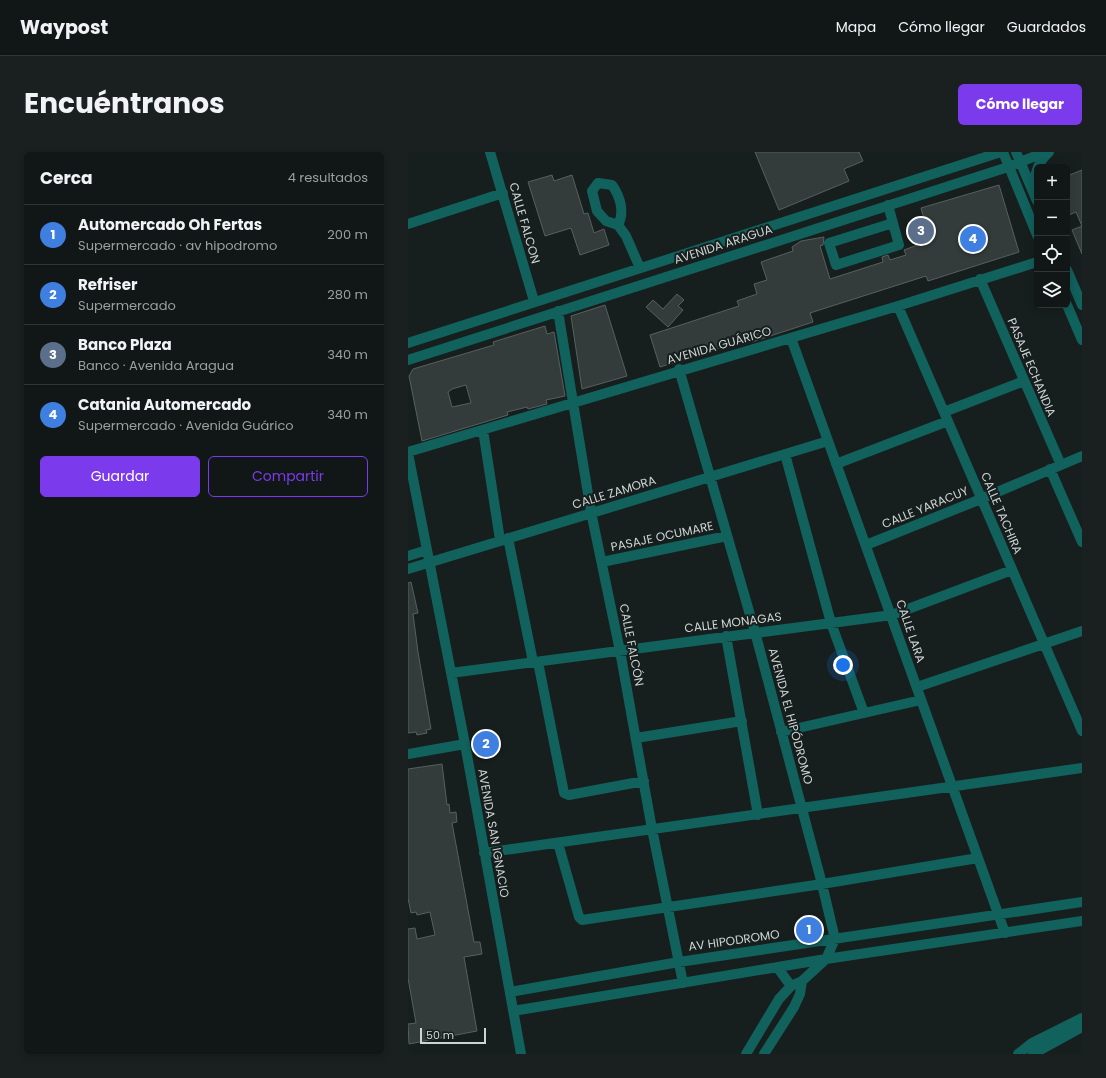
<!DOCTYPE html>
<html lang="es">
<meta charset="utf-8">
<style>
:root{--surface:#111716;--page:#1a201f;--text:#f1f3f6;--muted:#9c9fa1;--line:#303635;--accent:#7c3aed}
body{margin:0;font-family:Poppins,sans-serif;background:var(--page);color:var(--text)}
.controls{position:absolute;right:12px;top:12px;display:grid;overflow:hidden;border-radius:6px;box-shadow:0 2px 10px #0003}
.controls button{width:36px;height:36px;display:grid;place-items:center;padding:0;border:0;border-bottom:1px solid var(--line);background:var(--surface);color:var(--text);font:20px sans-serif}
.scale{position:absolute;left:12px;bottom:10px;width:66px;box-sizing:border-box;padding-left:4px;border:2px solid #ced4d3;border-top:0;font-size:11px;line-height:14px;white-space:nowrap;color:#ced4d3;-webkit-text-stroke:3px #171f1e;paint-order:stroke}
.you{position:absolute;left:435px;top:513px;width:14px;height:14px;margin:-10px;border:3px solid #fff;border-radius:50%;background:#1a73e8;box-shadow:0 0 0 6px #1a73e833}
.badge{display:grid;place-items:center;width:26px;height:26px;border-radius:50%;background:var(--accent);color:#fff;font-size:13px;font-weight:700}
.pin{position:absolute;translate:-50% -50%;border:2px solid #fff;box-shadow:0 1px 4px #0006}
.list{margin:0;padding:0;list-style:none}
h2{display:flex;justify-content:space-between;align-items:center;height:52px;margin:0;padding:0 16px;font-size:17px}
h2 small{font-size:13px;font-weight:400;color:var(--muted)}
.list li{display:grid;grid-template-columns:26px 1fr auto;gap:12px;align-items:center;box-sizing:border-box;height:60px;padding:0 16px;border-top:1px solid var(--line)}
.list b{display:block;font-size:15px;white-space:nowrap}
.list p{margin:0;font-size:13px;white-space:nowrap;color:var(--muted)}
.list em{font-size:13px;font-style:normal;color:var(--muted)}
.actions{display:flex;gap:8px;padding:12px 16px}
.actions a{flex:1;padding:9px 0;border:1px solid var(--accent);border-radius:6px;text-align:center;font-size:14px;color:var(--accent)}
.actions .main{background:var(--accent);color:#fff}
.icon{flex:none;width:22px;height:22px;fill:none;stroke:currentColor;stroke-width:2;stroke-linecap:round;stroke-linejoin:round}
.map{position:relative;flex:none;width:674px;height:902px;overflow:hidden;border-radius:6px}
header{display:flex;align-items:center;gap:24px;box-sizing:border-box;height:56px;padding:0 20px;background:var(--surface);border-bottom:1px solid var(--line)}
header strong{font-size:19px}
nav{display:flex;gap:22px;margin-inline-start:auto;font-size:14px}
.intro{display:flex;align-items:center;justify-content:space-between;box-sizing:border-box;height:96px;padding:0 24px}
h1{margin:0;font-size:28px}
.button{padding:10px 18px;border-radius:6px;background:var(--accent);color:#fff;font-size:14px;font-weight:700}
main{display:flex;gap:24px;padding:0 24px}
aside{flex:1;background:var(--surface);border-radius:6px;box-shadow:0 2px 10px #0003}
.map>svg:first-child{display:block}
</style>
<header>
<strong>Waypost</strong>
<nav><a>Mapa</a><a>Cómo llegar</a><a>Guardados</a></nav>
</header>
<div class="intro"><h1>Encuéntranos</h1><a class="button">Cómo llegar</a></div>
<main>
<aside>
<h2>Cerca<small>4 resultados</small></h2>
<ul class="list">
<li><span class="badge" style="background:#3f7fe0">1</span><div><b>Automercado Oh Fertas</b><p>Supermercado · av hipodromo</p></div><em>200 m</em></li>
<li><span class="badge" style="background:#3f7fe0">2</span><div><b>Refriser</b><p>Supermercado</p></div><em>280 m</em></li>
<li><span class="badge" style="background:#5c6f8a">3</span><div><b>Banco Plaza</b><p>Banco · Avenida Aragua</p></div><em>340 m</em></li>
<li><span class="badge" style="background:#3f7fe0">4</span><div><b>Catania Automercado</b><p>Supermercado · Avenida Guárico</p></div><em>340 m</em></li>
</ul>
<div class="actions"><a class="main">Guardar</a><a>Compartir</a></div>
</aside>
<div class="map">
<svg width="674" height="902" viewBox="0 0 674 902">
<rect width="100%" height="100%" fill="#171f1e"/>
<path fill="#343c3b" stroke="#575f5f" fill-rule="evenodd" d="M347 0H451L455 9 436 17 441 29 371 58Z
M674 18V102L664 78 674 74 668 60 659 64V24Z
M144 23 146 29 164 23 176 62 180 61 186 81 196 77 201 93 172 103 163 76 137 84 120 30Z
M591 33 611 100 520 129 518 124 402 161 405 170 344 190 342 186 252 215 242 183 331 154 329 149 349 142 346 132 359 128 353 110 385 99 384 95 393 89 416 85 415 93 412 94 422 127 475 110 474 105 480 103 482 108 498 103 496 98 512 92 507 78 518 74 513 56Z
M269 142 276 148 270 154 275 158 260 175 238 155 245 148 255 157Z
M197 153 219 224 174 237 163 164Z
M137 174 139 182 146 180 157 244 138 248 139 252 120 257 119 255 99 260 100 263 14 289 1 224 5 217 86 193 85 190ZM58 233 63 251 44 255 40 240 44 237Z
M3 430 10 461 5 462 10 500 23 577 18 578 19 581 9 583 8 580 0 581V431Z
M34 612 39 653 41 652 42 661 48 660 49 670 44 671 66 790H72L74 802 56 805 69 879 1 892 0 872 8 871 0 826V777L7 776 9 787 27 783 22 760 9 763 8 760 3 761 0 746V617Z"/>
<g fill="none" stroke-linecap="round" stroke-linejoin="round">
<path stroke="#11615d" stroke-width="10" d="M82 0 126 149
M595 0 629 83
M608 0 629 49
M625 39C627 23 628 12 641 0
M480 53 491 93 428 113 421 91 485 71
M0 72 95 41
M210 73C217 60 212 44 204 33L190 31 184 39 189 59 198 69 210 73 218 84 232 116
M659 118 674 153
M572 127 653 313
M659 153 674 188
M490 154 674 579
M150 159 183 360 212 499 244 677 275 831
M383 186 597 781
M0 191 593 0
M0 208 600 15 637 0
M271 217 347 480 414 732 427 787 418 807 394 829 392 842 386 855 356 902
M536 260 616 229
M75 278 92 388
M0 300 490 154 629 110
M0 301 57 592 113 902
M377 302 423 471 456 561
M428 312 540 269
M642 317 674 390
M100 386 125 510
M458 393 573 347 674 304
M0 404 19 398
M194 410 319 384
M0 417 420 289
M318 484 350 663
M130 510 156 641 161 643 236 629
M43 521 484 463 604 418
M509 535 674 479
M373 580 513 548
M228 586 334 569
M0 602 57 592
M150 691 171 765 174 768 414 732 570 706
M76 701 674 616
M369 815 383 834
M102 840 271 810 674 750
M105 859 418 807 674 769
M338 902 371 847 383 834 394 829
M610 902 624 891 674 866
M625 902 674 875"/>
</g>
<g text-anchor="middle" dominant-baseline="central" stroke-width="4" stroke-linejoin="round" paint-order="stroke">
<g font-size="12" fill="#ced4d3" stroke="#171f1e">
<text transform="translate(117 71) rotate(74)">CALLE FALCON</text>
<text transform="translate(315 92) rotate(-18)">AVENIDA ARAGUA</text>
<text transform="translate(311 193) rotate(-16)">AVENIDA GUÁRICO</text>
<text transform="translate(624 215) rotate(67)">PASAJE ECHANDIA</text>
<text transform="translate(206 340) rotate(-17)">CALLE ZAMORA</text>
<text transform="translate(517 355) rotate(-22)">CALLE YARACUY</text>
<text transform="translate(594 361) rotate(67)">CALLE TACHIRA</text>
<text transform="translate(254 384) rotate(-12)">PASAJE OCUMARE</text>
<text transform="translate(325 470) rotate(-7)">CALLE MONAGAS</text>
<text transform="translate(503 479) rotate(71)">CALLE LARA</text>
<text transform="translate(224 493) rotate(79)">CALLE FALCÓN</text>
<text transform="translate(383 564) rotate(75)">AVENIDA EL HIPÓDROMO</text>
<text transform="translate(86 681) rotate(80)">AVENIDA SAN IGNACIO</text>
<text transform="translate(326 788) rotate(-8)">AV HIPODROMO</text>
</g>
</g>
</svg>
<div class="controls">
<button>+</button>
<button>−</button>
<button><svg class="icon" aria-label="locate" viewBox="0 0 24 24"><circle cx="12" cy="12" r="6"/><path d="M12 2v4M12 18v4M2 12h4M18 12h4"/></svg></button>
<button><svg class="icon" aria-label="layers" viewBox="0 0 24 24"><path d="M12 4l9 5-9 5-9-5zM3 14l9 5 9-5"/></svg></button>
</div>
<div class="scale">50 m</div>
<div class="you"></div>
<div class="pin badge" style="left:401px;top:778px;background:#3f7fe0">1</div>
<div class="pin badge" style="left:78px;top:592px;background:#3f7fe0">2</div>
<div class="pin badge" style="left:513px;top:79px;background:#5c6f8a">3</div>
<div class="pin badge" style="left:565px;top:87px;background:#3f7fe0">4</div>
</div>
</main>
